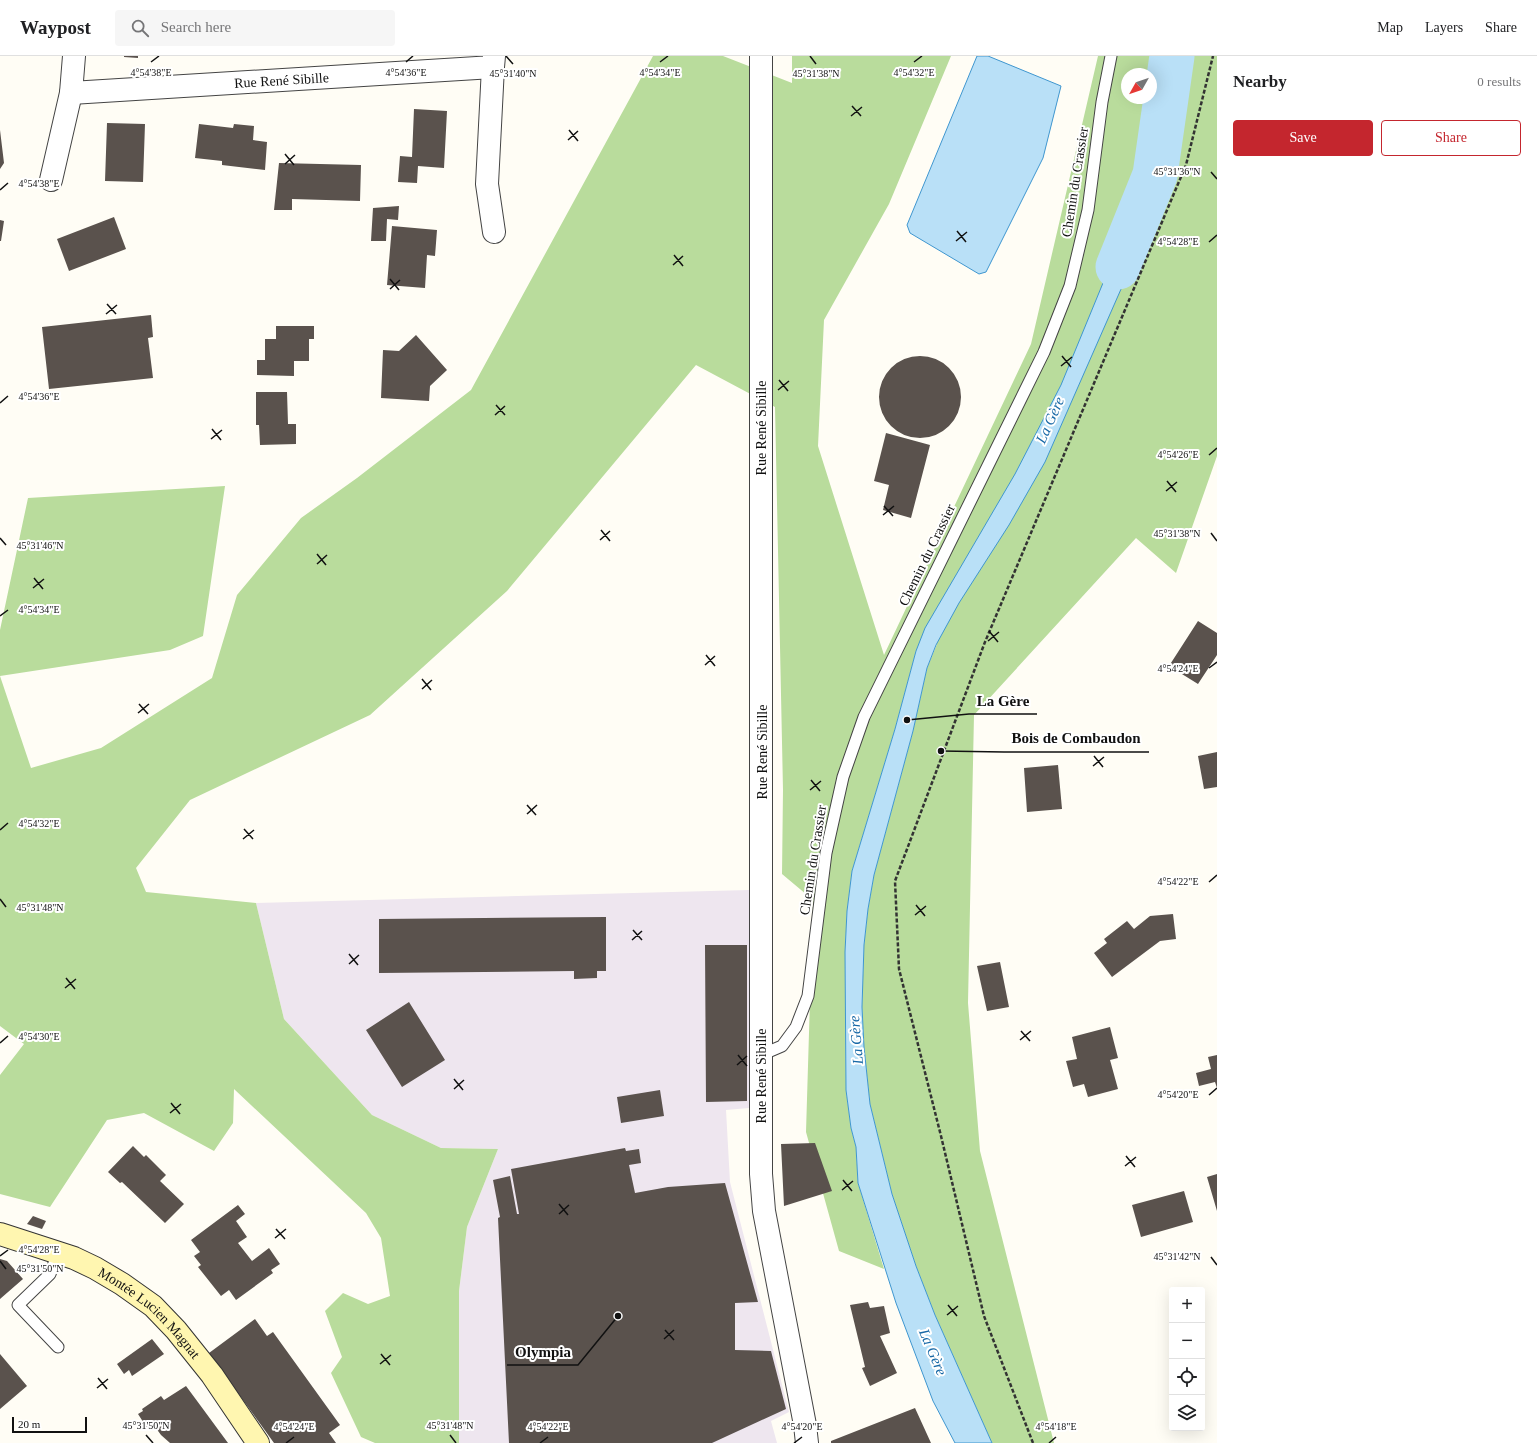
<!DOCTYPE html>
<meta charset="utf-8">
<style>
:root{--surface:#fff;--page:#f6f6f6;--text:#202124;--muted:#757577;--line:#e0e0e0;--accent:#c4262e}
body{margin:0;font-family:Georgia,serif;background:var(--page);color:var(--text)}
.controls{position:absolute;right:12px;bottom:12px;display:grid;overflow:hidden;border-radius:4px;box-shadow:0 4px 16px #0002}
.controls button{width:36px;height:36px;display:grid;place-items:center;padding:0;border:0;border-bottom:1px solid var(--line);background:var(--surface);color:var(--text);font:20px sans-serif}
.compass{position:absolute;left:1121px;top:12px;width:36px;height:36px;border-radius:50%;background:var(--surface);box-shadow:0 4px 16px #0002;rotate:230deg}
.scale{position:absolute;left:12px;bottom:10px;width:75px;box-sizing:border-box;padding-left:4px;border:2px solid #111;border-top:0;font-size:11px;line-height:14px;white-space:nowrap;color:#111;-webkit-text-stroke:3px #fff;paint-order:stroke}
.list{margin:0;padding:0;list-style:none}
h2{display:flex;justify-content:space-between;align-items:center;height:52px;margin:0;padding:0 16px;font-size:17px}
h2 small{font-size:13px;font-weight:400;color:var(--muted)}
.actions{display:flex;gap:8px;padding:12px 16px}
.actions a{flex:1;padding:9px 0;border:1px solid var(--accent);border-radius:4px;text-align:center;font-size:14px;color:var(--accent)}
.actions .main{background:var(--accent);color:#fff}
.icon{flex:none;width:22px;height:22px;fill:none;stroke:currentColor;stroke-width:2;stroke-linecap:round;stroke-linejoin:round}
.map{position:relative;flex:none;width:1217px;height:1387px;overflow:hidden}
header{display:flex;align-items:center;gap:24px;box-sizing:border-box;height:56px;padding:0 20px;background:var(--surface);border-bottom:1px solid var(--line)}
header strong{font-size:19px}
nav{display:flex;gap:22px;margin-inline-start:auto;font-size:14px}
.search{width:280px;height:36px;background:var(--page);display:flex;align-items:center;gap:10px;box-sizing:border-box;padding:0 14px;border-radius:4px;color:var(--muted);font-size:15px}
main{display:flex}
aside{flex:1;background:var(--surface)}
.map>svg:first-child{display:block}
</style>
<header>
<strong>Waypost</strong>
<div class="search"><svg class="icon" aria-label="search" viewBox="0 0 24 24"><circle cx="10" cy="10" r="6"/><path d="M15 15l6 6"/></svg>Search here</div>
<nav><a>Map</a><a>Layers</a><a>Share</a></nav>
</header>
<main>
<div class="map">
<svg width="1217" height="1387" viewBox="0 0 1217 1387">
<rect width="100%" height="100%" fill="#fffdf5"/>
<path fill="#eee6ef" d="M749 834V1052L726 1054 730 1126 789 1356 771 1365 777 1387H459V1235L467 1171 498 1093 441 1092 372 1059 284 963 256 847Z"/>
<path fill="#b9dc9c" fill-rule="evenodd" d="M653 0H723L792 27V0H951L889 148 824 264 818 390 884 599 1031 288 1098 0H1217V400L1176 517 1136 482 974 659 968 947 980 1095 1054 1387H992L935 1259 916 1210 892 1138 870 1048 864 991 862 951 864 889 868 853 874 819 913 675 927 612 937 588 916 595 895 673 852 815 847 855 845 896 846 1034 851 1072 856 1091 858 1127 884 1213 839 1195 806 1076 813 844 782 818 783 734 775 351 696 309 507 535 370 659 190 744 136 812 146 836 256 847 284 963 372 1059 441 1092 498 1093 467 1171 459 1235V1387H375L361 1381 331 1317 342 1301 325 1255 343 1237 368 1248 390 1240 381 1182 366 1157 234 1033 233 1067 214 1095 144 1057 107 1064 50 1151 0 1138V1019L24 988 0 970V574L28 442 225 430 203 580 170 594 0 620 31 712 101 692 212 622 237 539 301 462 357 422 471 334ZM1127 18H1151V42H1127Z"/>
<path fill="#b9e0f7" stroke="#3f96cf" d="M977 0H988L1061 30 1043 102 986 216 979 218 910 177 907 169Z
M1133 148 1150 161 1147 174 1136 199 1045 406 1009 469 959 547 936 589 927 612 913 675 874 819 868 853 864 889 862 951 864 991 870 1048 892 1138 916 1210 935 1259 992 1387H955L933 1345 896 1247 858 1127 856 1091 851 1072 846 1034 845 896 847 855 852 815 895 673 916 595 925 572 1015 418 1061 329 1124 176Z"/>
<g fill="none" stroke-linecap="round" stroke-linejoin="round">
<path stroke="#b9e0f7" stroke-width="45" d="M1118 211 1155 119 1172 0"/>
</g>
<path fill="#5a524d" d="M124 0H138V2L124 1Z
M414 53 447 55 444 112 418 110 417 127 398 126 400 100 412 101Z
M107 67 145 68 143 126 105 125Z
M199 68 233 72 234 68 254 70 253 84 267 86 265 114 222 109V105L195 102Z
M0 74 4 107 0 113Z
M279 107 361 109 360 145 292 143V154H274Z
M399 150 398 164 387 163 386 185H371L373 152Z
M114 161 126 193 69 215 57 183Z
M0 164 4 165 1 185H0Z
M392 170 437 174 435 200 427 199 425 232 387 229Z
M151 259 153 281 148 282 153 322 49 333 42 271Z
M276 270H314V283H309V305H294V320L257 319V304H265V283H276Z
M416 279 447 314 430 330 429 345 381 342 383 294 399 295Z
M879 341a41 41 0 1 1 82 0a41 41 0 1 1-82 0Z
M256 336H287L288 368H296V388L260 389 259 369H256Z
M886 377 930 389 911 462 883 454 889 429 874 425Z
M1198 565 1217 577V599L1198 628 1169 610Z
M1217 696V731L1204 733 1198 700Z
M1058 709 1062 753 1027 756 1024 712Z
M1173 858 1176 883 1160 885 1112 921 1094 897 1107 887 1104 883 1127 865 1134 873 1150 860Z
M606 861V915H597V922L574 923V915L379 917V863Z
M705 889H747V1045L706 1046Z
M1000 906 1009 951 987 955 977 910Z
M409 946 445 1004 402 1031 366 974Z
M1110 971 1118 1002 1110 1004 1118 1033 1088 1041 1084 1028 1073 1031 1066 1005 1077 1003 1072 981Z
M1217 999V1032L1215 1026 1199 1030 1196 1017 1211 1013 1208 1001Z
M660 1034 664 1060 621 1067 617 1041Z
M815 1087 832 1135 784 1150 781 1088Z
M133 1090 144 1101 146 1099 166 1119 160 1125 184 1148 165 1167 122 1126 120 1127 108 1116Z
M625 1092 626 1095 639 1093 641 1107 629 1109 635 1137 668 1131 725 1127 758 1246 735 1247V1294L771 1295 786 1353 712 1387H509L498 1162 500 1161 493 1124 510 1120 517 1158H519L511 1113Z
M1217 1118V1155L1207 1121Z
M1184 1135 1193 1166 1141 1181 1132 1149Z
M238 1149 245 1158 236 1165 247 1181 238 1187 252 1205 269 1192 280 1208 271 1214 273 1217 236 1244 229 1234 221 1240 198 1211 201 1209 194 1200 200 1196 191 1184Z
M33 1160 46 1165 42 1173 27 1168Z
M0 1203 7 1205 23 1223 0 1243Z
M868 1246 870 1252 884 1250 890 1277 880 1280 897 1317 870 1330 862 1312 865 1311 850 1249Z
M255 1263 267 1280 273 1276 340 1369 329 1377 336 1387H274L209 1297Z
M152 1283 164 1298 132 1320 129 1314 124 1318 117 1308Z
M0 1298 27 1330 0 1353Z
M186 1330 203 1353 228 1387H170L161 1379 153 1368 147 1372 138 1358 143 1355 142 1353 161 1340 164 1344Z
M915 1352 931 1387H831V1385Z"/>
<g fill="none" stroke-linecap="round" stroke-linejoin="round">
<defs>
<path id="lane" d="M761 999 782 990 796 971 808 940 826 797 843 721 864 661 1044 296 1070 230 1088 154 1102 46 1111 0
M58 1197 50 1218 18 1249 58 1291"/>
<g id="street">
<path id="s1" d="M74 0 71 37 493 11 494 0"/>
<path d="M761 0V1118L764 1155 805 1369 807 1387"/>
<path d="M493 11 487 128 494 176"/>
<path d="M51 124 71 37"/>
</g>
<g id="secondary">
<path id="s2" d="M0 1178 74 1202 95 1212 122 1228 153 1250 176 1274 212 1319 258 1387"/>
</g>
</defs>
<use href="#lane" stroke="#444" stroke-width="13"/>
<use href="#street" stroke="#444" stroke-width="24"/>
<use href="#secondary" stroke="#333" stroke-width="24"/>
<path stroke="#333" stroke-width="2.5" stroke-dasharray="4 2" stroke-linecap="butt" d="M1033 1387 984 1260 941 1080 899 913 895 825 985 586 1186 109 1213 0"/>
<use href="#lane" stroke="#fff" stroke-width="11"/>
<use href="#street" stroke="#fff" stroke-width="22"/>
<use href="#secondary" stroke="#fff6b0" stroke-width="22"/>
</g>
<path fill="none" stroke="#111" stroke-width="1.5" d="M506 0 513 8M810 0 816 8M151 6 159 0M406 6 413 0M660 6 668 0M914 6 922 0M852 50 861 60M851 60 862 51M569 74 578 85M568 84 578 75M285 98 294 109M285 108 295 99M1211 116 1217 123M0 134 8 127M957 175 966 186M956 185 967 176M1209 186 1217 179M674 199 683 210M673 209 683 200M390 223 399 234M390 233 400 224M107 248 116 258M106 258 117 249M1062 300 1071 311M1061 310 1072 301M779 324 788 335M778 334 789 325M0 347 8 340M496 349 505 359M495 359 505 350M212 373 221 384M211 383 222 374M1209 399 1217 392M1167 425 1176 436M1166 435 1177 426M884 450 893 460M883 459 894 450M601 474 610 485M1211 477 1217 485M0 482 6 489M600 484 610 475M317 498 326 509M317 508 327 499M34 522 43 533M33 532 44 523M0 560 8 554M989 575 998 586M988 585 999 576M706 599 715 610M705 609 715 600M1209 612 1217 606M422 623 431 634M422 633 432 624M139 648 148 658M138 657 149 648M1094 700 1103 711M1093 710 1104 701M811 724 820 735M810 734 821 725M527 749 536 759M527 758 537 749M244 773 253 783M0 774 8 767M243 783 254 774M1209 826 1217 819M0 843 6 851M916 849 925 860M915 859 926 850M633 874 642 884M632 884 642 875M349 898 358 909M349 908 359 899M66 922 75 933M65 932 76 923M1021 975 1030 985M1020 984 1031 975M0 987 8 980M738 999 747 1010M737 1009 747 1000M454 1023 463 1034M454 1033 464 1024M1209 1039 1217 1032M171 1047 180 1058M170 1057 181 1048M1126 1100 1135 1111M1125 1110 1136 1101M843 1124 852 1135M842 1134 853 1125M559 1148 568 1159M559 1158 569 1149M276 1173 285 1183M275 1182 286 1173M0 1200 8 1194M1211 1201 1217 1209M0 1205 6 1213M948 1249 957 1260M947 1259 958 1250M665 1274 674 1284M664 1283 674 1274M381 1298 390 1309M380 1308 391 1299M98 1322 107 1333M97 1332 108 1323M146 1379 153 1387M450 1379 456 1387M286 1387 294 1381M540 1387 548 1381M794 1387 802 1381M1049 1387 1056 1381"/>
<g text-anchor="middle" dominant-baseline="central" stroke-width="4" stroke-linejoin="round" paint-order="stroke">
<g font-size="14" fill="#111" stroke="#fff">
<text stroke="none"><textPath href="#s1" startOffset="248">Rue René Sibille</textPath></text>
<text transform="translate(1075 126) rotate(-81)">Chemin du Crassier</text>
<text transform="translate(761 372) rotate(-90)">Rue René Sibille</text>
<text transform="translate(927 499) rotate(-64)">Chemin du Crassier</text>
<text transform="translate(762 696) rotate(-90)">Rue René Sibille</text>
<text transform="translate(813 804) rotate(-81)">Chemin du Crassier</text>
<text transform="translate(761 1020) rotate(-90)">Rue René Sibille</text>
<text stroke="none"><textPath href="#s2" startOffset="172">Montée Lucien Magnat</textPath></text>
</g>
<g font-size="15" font-style="italic" fill="#1768a6" stroke="#fff">
<text transform="translate(1050 364) rotate(-66)">La Gère</text>
<text transform="translate(856 984) rotate(-95)">La Gère</text>
<text transform="translate(933 1296) rotate(67)">La Gère</text>
</g>
</g>
<g font-size="10" text-anchor="middle" fill="#111" stroke="#fff" stroke-width="4" stroke-linejoin="round" paint-order="stroke">
<text x="151" y="20">4°54'38"E</text>
<text x="406" y="20">4°54'36"E</text>
<text x="660" y="20">4°54'34"E</text>
<text x="914" y="20">4°54'32"E</text>
<text x="513" y="21">45°31'40"N</text>
<text x="816" y="21">45°31'38"N</text>
<text x="1177" y="119">45°31'36"N</text>
<text x="39" y="131">4°54'38"E</text>
<text x="1178" y="189">4°54'28"E</text>
<text x="39" y="344">4°54'36"E</text>
<text x="1178" y="402">4°54'26"E</text>
<text x="1177" y="481">45°31'38"N</text>
<text x="40" y="493">45°31'46"N</text>
<text x="39" y="557">4°54'34"E</text>
<text x="1178" y="616">4°54'24"E</text>
<text x="39" y="771">4°54'32"E</text>
<text x="1178" y="829">4°54'22"E</text>
<text x="40" y="855">45°31'48"N</text>
<text x="39" y="984">4°54'30"E</text>
<text x="1178" y="1042">4°54'20"E</text>
<text x="39" y="1197">4°54'28"E</text>
<text x="1177" y="1204">45°31'42"N</text>
<text x="40" y="1216">45°31'50"N</text>
<text x="146" y="1373">45°31'50"N</text>
<text x="450" y="1373">45°31'48"N</text>
<text x="294" y="1374">4°54'24"E</text>
<text x="548" y="1374">4°54'22"E</text>
<text x="802" y="1374">4°54'20"E</text>
<text x="1056" y="1374">4°54'18"E</text>
</g>
<path fill="none" stroke="#111" stroke-width="1.5" d="M907 664L969 658H1037M941 695L1004 696H1149M618 1260L578 1309H507"/>
<g fill="#111" stroke="#fff" stroke-width="1.5">
<circle cx="907" cy="664" r="4"/>
<circle cx="941" cy="695" r="4"/>
<circle cx="618" cy="1260" r="4"/>
</g>
<g font-size="15" text-anchor="middle" font-weight="bold" fill="#111" stroke="#fff" stroke-width="4" stroke-linejoin="round" paint-order="stroke">
<text x="1003" y="650">La Gère</text>
<text x="1076" y="687">Bois de Combaudon</text>
<text x="543" y="1301">Olympia</text>
</g>
</svg>
<div class="controls">
<button>+</button>
<button>−</button>
<button><svg class="icon" aria-label="locate" viewBox="0 0 24 24"><circle cx="12" cy="12" r="6"/><path d="M12 2v4M12 18v4M2 12h4M18 12h4"/></svg></button>
<button><svg class="icon" aria-label="layers" viewBox="0 0 24 24"><path d="M12 4l9 5-9 5-9-5zM3 14l9 5 9-5"/></svg></button>
</div>
<svg class="compass" viewBox="-18 -18 36 36"><path d="M0-13l5 13h-10z" fill="#e53935"/><path d="M0 13l5-13h-10z" fill="#757577"/></svg>
<div class="scale">20 m</div>
</div>
<aside>
<h2>Nearby<small>0 results</small></h2>
<ul class="list">
</ul>
<div class="actions"><a class="main">Save</a><a>Share</a></div>
</aside>
</main>
